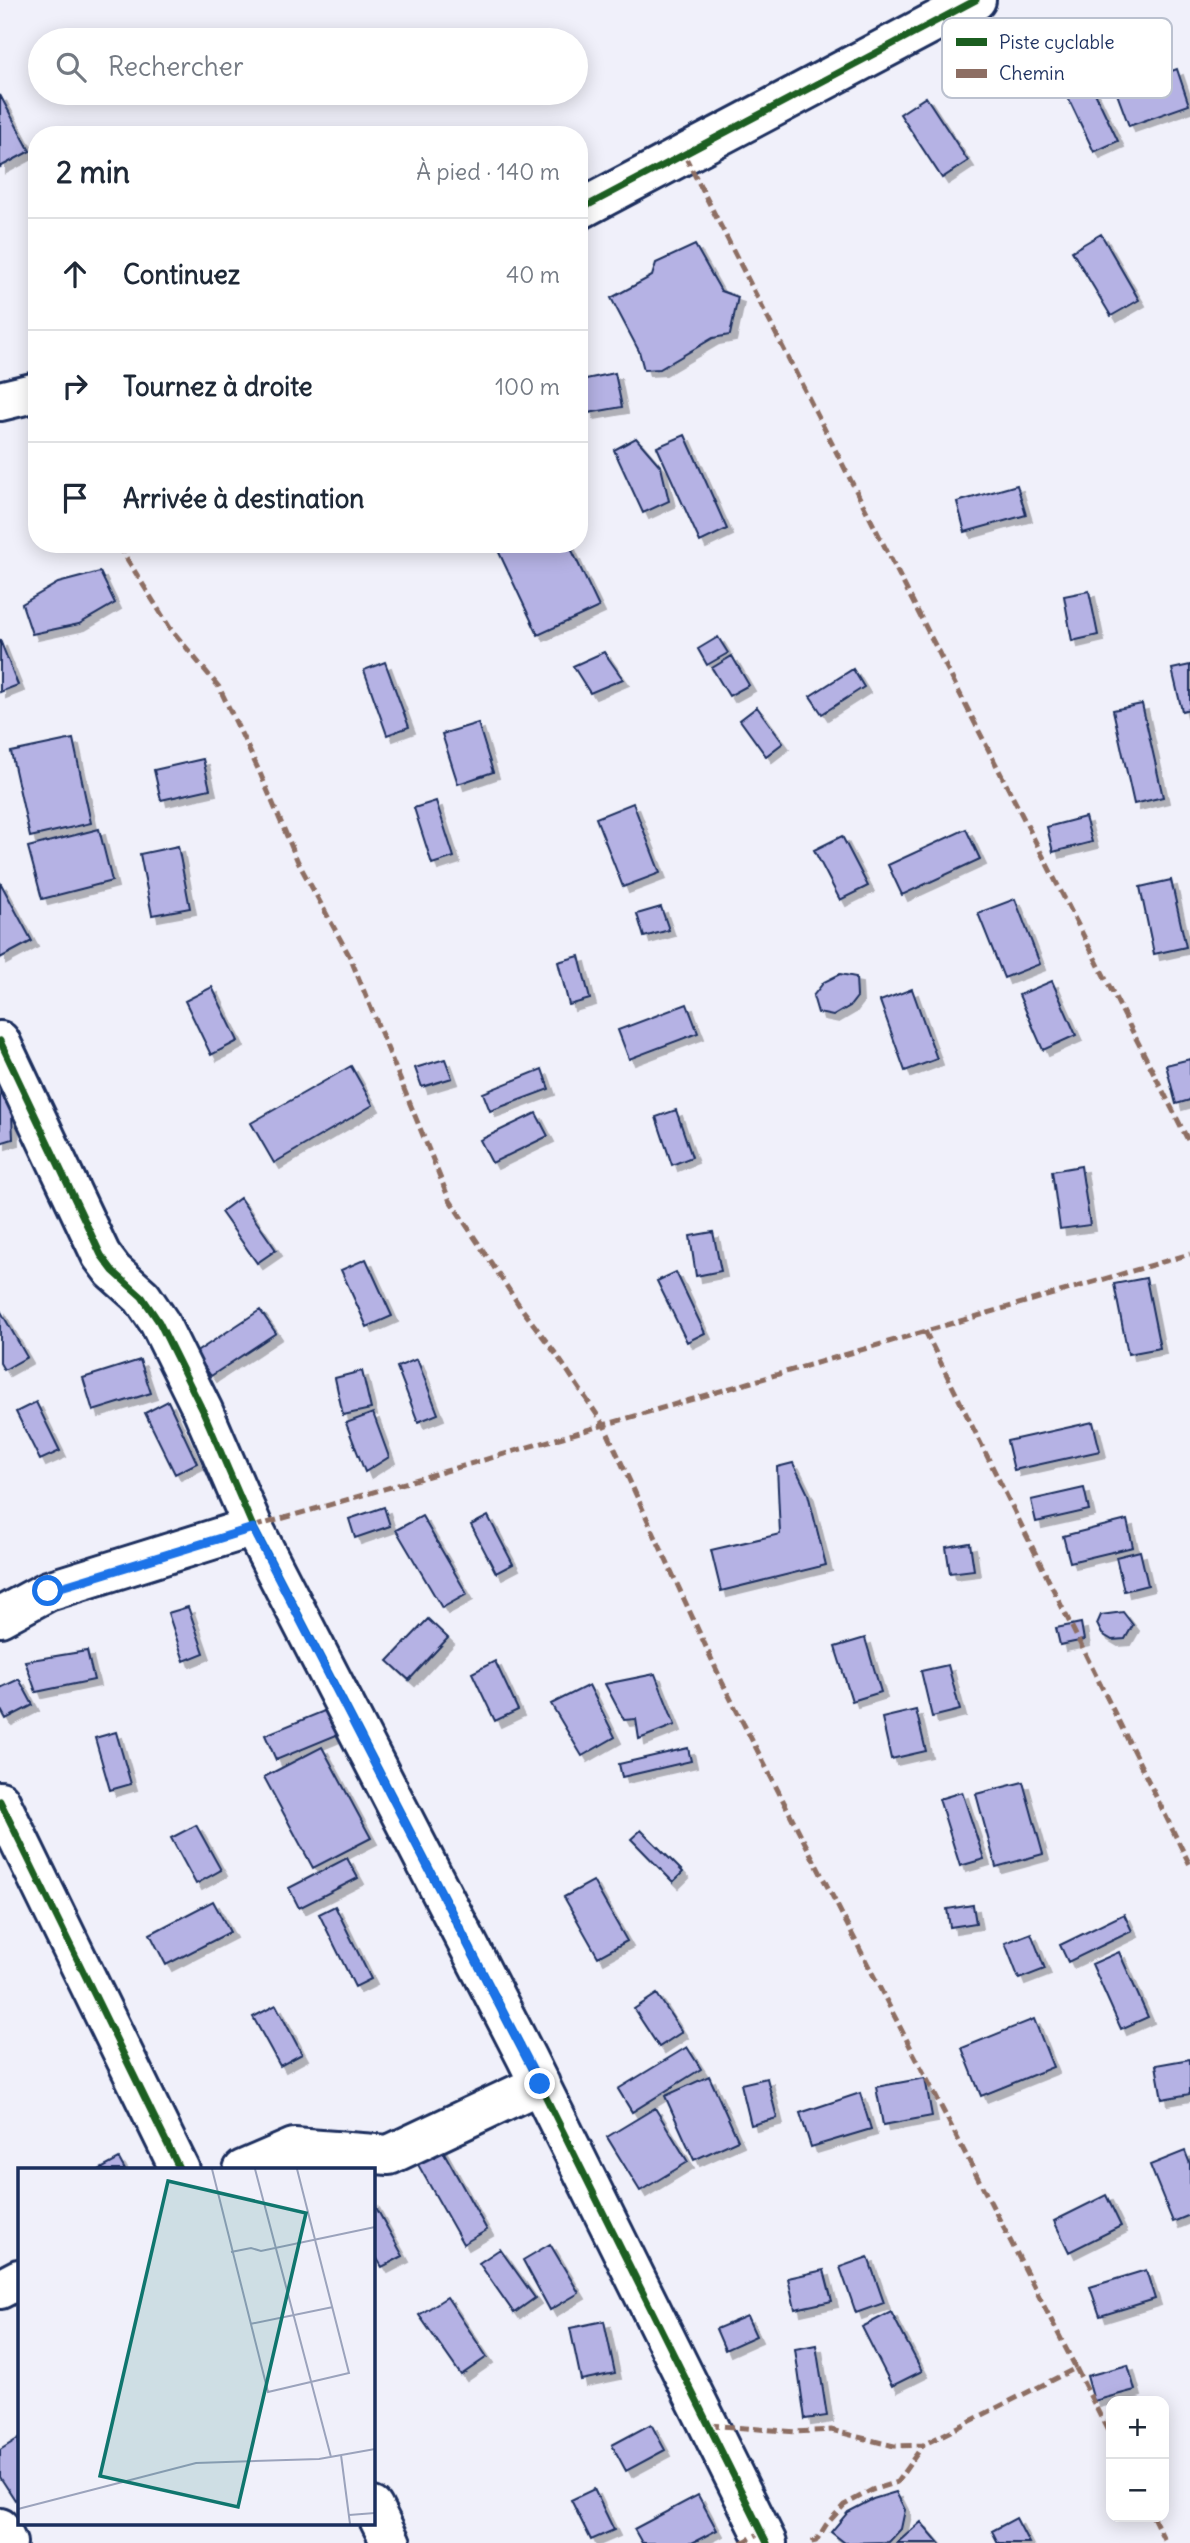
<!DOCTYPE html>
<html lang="fr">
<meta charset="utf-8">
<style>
:root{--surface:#fff;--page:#f2f2f3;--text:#1f2937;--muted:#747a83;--line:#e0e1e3}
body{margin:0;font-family:Delius,sans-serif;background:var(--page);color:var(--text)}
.controls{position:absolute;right:21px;bottom:21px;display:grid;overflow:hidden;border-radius:14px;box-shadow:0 4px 18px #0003}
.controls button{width:63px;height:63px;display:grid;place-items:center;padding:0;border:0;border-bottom:2px solid var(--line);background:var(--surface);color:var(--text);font:35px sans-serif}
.stop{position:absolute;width:21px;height:21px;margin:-16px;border:5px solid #1a73e8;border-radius:50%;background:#fff}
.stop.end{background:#1a73e8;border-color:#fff;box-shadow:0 2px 7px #0008}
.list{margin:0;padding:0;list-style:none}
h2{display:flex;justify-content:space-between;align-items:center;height:91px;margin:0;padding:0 28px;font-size:30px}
h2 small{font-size:23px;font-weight:400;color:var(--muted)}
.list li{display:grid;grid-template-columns:46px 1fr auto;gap:21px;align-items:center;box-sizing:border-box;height:112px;padding:0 28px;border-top:2px solid var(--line)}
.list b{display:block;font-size:26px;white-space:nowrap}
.list em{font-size:23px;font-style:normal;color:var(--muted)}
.icon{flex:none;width:38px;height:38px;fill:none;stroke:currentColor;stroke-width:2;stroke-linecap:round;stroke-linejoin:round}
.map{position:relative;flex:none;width:1190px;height:2543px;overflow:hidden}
.search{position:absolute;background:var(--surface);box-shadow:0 4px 18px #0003;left:28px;top:28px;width:560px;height:77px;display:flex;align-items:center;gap:18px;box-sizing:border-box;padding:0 24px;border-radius:38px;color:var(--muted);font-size:26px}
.panel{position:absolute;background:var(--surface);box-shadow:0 4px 18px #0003;left:28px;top:126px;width:560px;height:427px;border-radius:28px}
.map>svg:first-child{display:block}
</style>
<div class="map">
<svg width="1190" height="2543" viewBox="0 0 1190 2543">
<defs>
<filter id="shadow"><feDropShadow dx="6" dy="6" stdDeviation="0" flood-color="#0004"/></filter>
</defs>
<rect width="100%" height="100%" fill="#f0f0fa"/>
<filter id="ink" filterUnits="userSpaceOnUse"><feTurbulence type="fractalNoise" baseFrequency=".0143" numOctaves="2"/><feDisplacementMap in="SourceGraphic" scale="14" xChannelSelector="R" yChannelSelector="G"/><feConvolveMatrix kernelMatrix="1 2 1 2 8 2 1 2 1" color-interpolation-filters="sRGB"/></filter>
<g filter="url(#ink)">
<path fill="#b5b2e4" stroke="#1b2f5e" stroke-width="2" filter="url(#shadow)" d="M1072 45 1118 141 1094 152 1048 56Z
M1177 69 1189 105 1129 126 1116 91Z
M0 95 30 151 0 167Z
M926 97 968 161 942 178 900 114Z
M1101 234 1139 300 1111 316 1072 251Z
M695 245 721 291 738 297 730 335 713 338 660 369 644 370 639 351 611 298 652 276 656 263Z
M615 373 622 407 588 413 581 380Z
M685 435 727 529 700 542 657 447Z
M636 438 661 467 669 501 643 513 614 450Z
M1017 485 1026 515 965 532 957 502Z
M495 544H569L599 607 538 635Z
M100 572 115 603 79 624 32 634 22 604 58 583Z
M1089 591 1098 635 1072 641 1064 596Z
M718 637 728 653 707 665 698 649Z
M0 640 18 685 0 692Z
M604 652 623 679 590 693 573 666Z
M732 656 749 685 729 696 712 668Z
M385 662 409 727 387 735 364 670Z
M1190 665V709L1182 711 1172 669Z
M853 669 864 687 822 714 810 696Z
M1142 704 1163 797 1134 804 1113 710Z
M757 707 783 743 766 756 740 720Z
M478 723 493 772 458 784 442 734Z
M73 739 91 823 30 837 11 752Z
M203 759 210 789 161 800 154 770Z
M436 801 454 857 432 864 414 808Z
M633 803 660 873 623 887 596 818Z
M1085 817 1092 842 1053 852 1047 827Z
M99 829 112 881 42 899 28 847Z
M966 829 980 859 902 895 888 865Z
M842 836 868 886 840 900 814 850Z
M178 846 190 908 152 915 140 854Z
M1171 880 1186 947 1154 954 1140 887Z
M0 882 32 941 0 958Z
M1015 899 1040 964 1004 978 978 913Z
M661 907 669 930 644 937 637 914Z
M579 956 590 999 569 1005 558 962Z
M840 974 856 977 857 997 850 1006 833 1016 818 1013 813 996 824 982Z
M1052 981 1076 1035 1043 1050 1019 995Z
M212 987 238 1041 211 1055 185 1001Z
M912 989 937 1059 905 1071 880 1001Z
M687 1004 698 1033 629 1059 618 1030Z
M445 1059 452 1078 422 1087 415 1068Z
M1190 1059V1100L1176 1104 1166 1065Z
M351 1066 373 1105 274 1163 251 1123Z
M542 1069 549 1089 490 1111 483 1093Z
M0 1071 15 1105 12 1115 13 1139 0 1143Z
M676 1110 692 1157 672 1165 656 1117Z
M536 1113 548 1136 492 1163 480 1140Z
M1081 1166 1090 1225 1060 1229 1052 1171Z
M240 1198 276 1250 257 1263 221 1212Z
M713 1232 721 1271 696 1276 690 1236Z
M366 1259 392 1316 367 1327 341 1270Z
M676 1272 705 1333 687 1342 657 1281Z
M1146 1278 1160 1348 1128 1354 1114 1284Z
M0 1310 27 1357 4 1370 0 1363Z
M260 1310 276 1333 211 1376 195 1353Z
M417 1359 438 1414 418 1422 397 1367Z
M140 1360 151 1393 93 1411 83 1378Z
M362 1371 371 1409 343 1415 335 1378Z
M168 1401 197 1463 175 1474 145 1413Z
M36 1402 60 1451 40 1460 16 1412Z
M373 1413 389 1457 365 1472 346 1423Z
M1093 1422 1100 1451 1014 1470 1007 1441Z
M793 1463 808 1494 826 1565 721 1591 711 1550 780 1534 777 1467Z
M1084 1488 1089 1510 1036 1522 1031 1500Z
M384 1507 390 1526 355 1538 349 1519Z
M422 1516 467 1594 442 1608 396 1530Z
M488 1516 513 1564 496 1573 471 1525Z
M1127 1520 1133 1547 1070 1562 1063 1536Z
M970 1543 974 1570 950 1573 946 1547Z
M1140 1551 1148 1585 1124 1591 1116 1557Z
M188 1607 204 1653 184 1661 168 1613Z
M1123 1612 1133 1625 1125 1639 1112 1640 1102 1634 1097 1624 1101 1615Z
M428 1619 448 1638 409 1680 388 1661Z
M1081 1623 1084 1640 1060 1645 1056 1628Z
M865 1638 881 1692 852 1701 835 1647Z
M87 1651 94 1680 36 1692 25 1661Z
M495 1661 518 1710 495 1721 472 1673Z
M948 1665 960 1710 932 1717 921 1671Z
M655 1674 675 1725 639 1739 636 1719 624 1720 605 1684Z
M19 1679 33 1705 6 1719 0 1708V1688Z
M589 1685 615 1737 582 1756 551 1704Z
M329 1709 339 1734 276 1760 265 1735Z
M916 1710 926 1751 891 1759 882 1718Z
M116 1732 131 1784 110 1790 95 1738Z
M322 1747 371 1838 313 1868 264 1777Z
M688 1748 691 1761 622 1777 619 1764Z
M1023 1782 1043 1854 996 1867 976 1794Z
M962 1792 984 1859 960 1866 939 1799Z
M196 1825 221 1870 196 1884 171 1838Z
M641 1830 683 1872 673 1882 631 1839Z
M347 1858 358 1878 299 1908 289 1888Z
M593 1881 627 1941 598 1957 564 1897Z
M213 1901 230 1932 166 1965 150 1934Z
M973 1905 976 1923 950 1927 947 1909Z
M335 1906 371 1979 355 1987 319 1914Z
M1124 1914 1132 1931 1068 1962 1060 1945Z
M1031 1933 1045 1969 1019 1979 1005 1943Z
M1119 1952 1148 2017 1121 2029 1092 1964Z
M657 1994 682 2032 659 2047 634 2009Z
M276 2005 302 2054 280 2066 253 2017Z
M1034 2019 1053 2067 981 2096 962 2048Z
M687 2047 701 2069 632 2112 618 2089Z
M1190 2059V2094L1162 2099 1156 2065Z
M709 2076 738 2140 694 2160 665 2096Z
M767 2078 777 2118 751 2125 741 2084Z
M925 2078 932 2116 883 2125 876 2087Z
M860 2093 871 2129 811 2147 800 2113Z
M655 2108 688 2162 640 2191 607 2137Z
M437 2140 487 2230 463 2244 412 2154Z
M1185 2151 1190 2164V2215L1173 2222 1150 2165Z
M119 2159 125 2170H99Z
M1106 2195 1121 2226 1069 2252 1054 2221Z
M373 2202 403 2256 382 2267 373 2252Z
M550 2244 579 2293 550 2310 523 2260Z
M500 2249 535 2298 514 2313 479 2263Z
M868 2257 884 2303 856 2313 840 2267Z
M824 2270 832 2301 795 2309 788 2278Z
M1146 2270 1155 2299 1100 2316 1090 2287Z
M447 2297 487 2357 461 2375 419 2315Z
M891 2312 922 2371 892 2386 862 2327Z
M747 2316 756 2336 725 2350 716 2329Z
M604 2321 615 2373 581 2380 570 2328Z
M816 2345 827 2416 805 2419 795 2349Z
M1128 2365 1135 2390 1094 2401 1087 2376Z
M651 2424 665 2450 626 2471 612 2445Z
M19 2438V2497L15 2500 0 2477V2450Z
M594 2489 614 2530 591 2540 571 2500Z
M896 2492 905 2510 901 2529 889 2542 845 2543 831 2532 848 2512 873 2499Z
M698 2495 717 2530 692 2543H642L634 2529Z
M1016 2518 1029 2543H998L992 2531Z
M921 2522 939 2543H897Z"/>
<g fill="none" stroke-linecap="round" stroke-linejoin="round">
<defs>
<path id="street" d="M0 1041 101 1255 113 1271 142 1297 159 1322 203 1411 253 1527 526 2057 767 2543
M0 1617 48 1591 253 1527
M0 1801 180 2170
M243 2170 294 2148 389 2155 540 2084
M0 2289 19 2279
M373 2507 391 2543
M0 2528 7 2543"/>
<path id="secondary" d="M579 210 976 0
M0 401 37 392"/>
</defs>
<use href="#street" stroke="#1b2f5e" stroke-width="44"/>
<use href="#secondary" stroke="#1b2f5e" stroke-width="44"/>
<use href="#street" stroke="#fff" stroke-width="38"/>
<use href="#secondary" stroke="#fff" stroke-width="38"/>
<path stroke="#8d6e63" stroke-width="5" stroke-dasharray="10 5" stroke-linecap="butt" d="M685 156 1190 1144
M120 544 124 554 170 628 219 687 260 773 298 862 350 957 449 1199 519 1305 556 1354 604 1425 1190 1254
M925 1331 1190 1865
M253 1527 604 1425 723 1684 1076 2368 923 2445
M1076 2368 1111 2437
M709 2425 796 2432 831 2430 894 2446 923 2445 897 2482 872 2490 844 2505 826 2525 816 2541 808 2543
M1153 2517 1166 2543
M742 2543 762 2532"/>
<defs>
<path id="cycleway" d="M579 210 976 0
M0 1041 101 1255 113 1271 142 1297 159 1322 203 1411 253 1527 526 2057 767 2543
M0 1801 180 2170"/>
</defs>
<use href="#cycleway" stroke="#fff" stroke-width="11"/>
<use href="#cycleway" stroke="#1b5e20" stroke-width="7"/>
</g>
</g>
<g fill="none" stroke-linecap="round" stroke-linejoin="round" filter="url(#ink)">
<path stroke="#1a73e8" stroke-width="9" d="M48 1591 253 1528 540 2084"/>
</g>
<g transform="translate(18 2168)">
<rect width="357" height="357" fill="#f0f0fa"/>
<path fill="none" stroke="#9ba3bc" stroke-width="2" d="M194 1 250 224 331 205 279 1M237 1 313 289M213 84 233 80 243 83 357 59M232 156 315 139M323 287 332 356M0 341 178 295 301 291 357 281M331 347 357 345"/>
<path fill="#0f766e" fill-opacity="0.15" stroke="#0f766e" stroke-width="3.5" d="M150 13 288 45 220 339 82 308Z"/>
<rect width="357" height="357" fill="none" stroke="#1b2f5e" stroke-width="3.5"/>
</g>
<rect x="942" y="18" width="230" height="80" rx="10" fill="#fff" stroke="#bbc1cf" stroke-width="2"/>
<rect x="956" y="38" width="31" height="8" fill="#1b5e20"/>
<rect x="956" y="69" width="31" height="9" fill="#8d6e63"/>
<g font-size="19" fill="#1b2f5e">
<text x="999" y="49">Piste cyclable</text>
<text x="999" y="80">Chemin</text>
</g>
</svg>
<div class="controls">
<button>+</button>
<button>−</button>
</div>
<div class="stop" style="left:48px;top:1591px"></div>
<div class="stop end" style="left:540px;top:2084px"></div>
<div class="search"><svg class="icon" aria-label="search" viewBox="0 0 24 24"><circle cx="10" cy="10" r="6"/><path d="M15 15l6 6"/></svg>Rechercher</div>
<section class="panel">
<h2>2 min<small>À pied · 140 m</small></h2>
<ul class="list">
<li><svg class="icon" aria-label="ahead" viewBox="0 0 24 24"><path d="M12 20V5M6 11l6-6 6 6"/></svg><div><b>Continuez</b></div><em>40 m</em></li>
<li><svg class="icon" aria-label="right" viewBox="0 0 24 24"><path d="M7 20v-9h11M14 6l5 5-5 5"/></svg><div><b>Tournez à droite</b></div><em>100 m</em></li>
<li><svg class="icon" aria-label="arrive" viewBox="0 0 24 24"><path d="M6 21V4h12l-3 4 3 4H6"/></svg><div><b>Arrivée à destination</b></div></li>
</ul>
</section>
</div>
